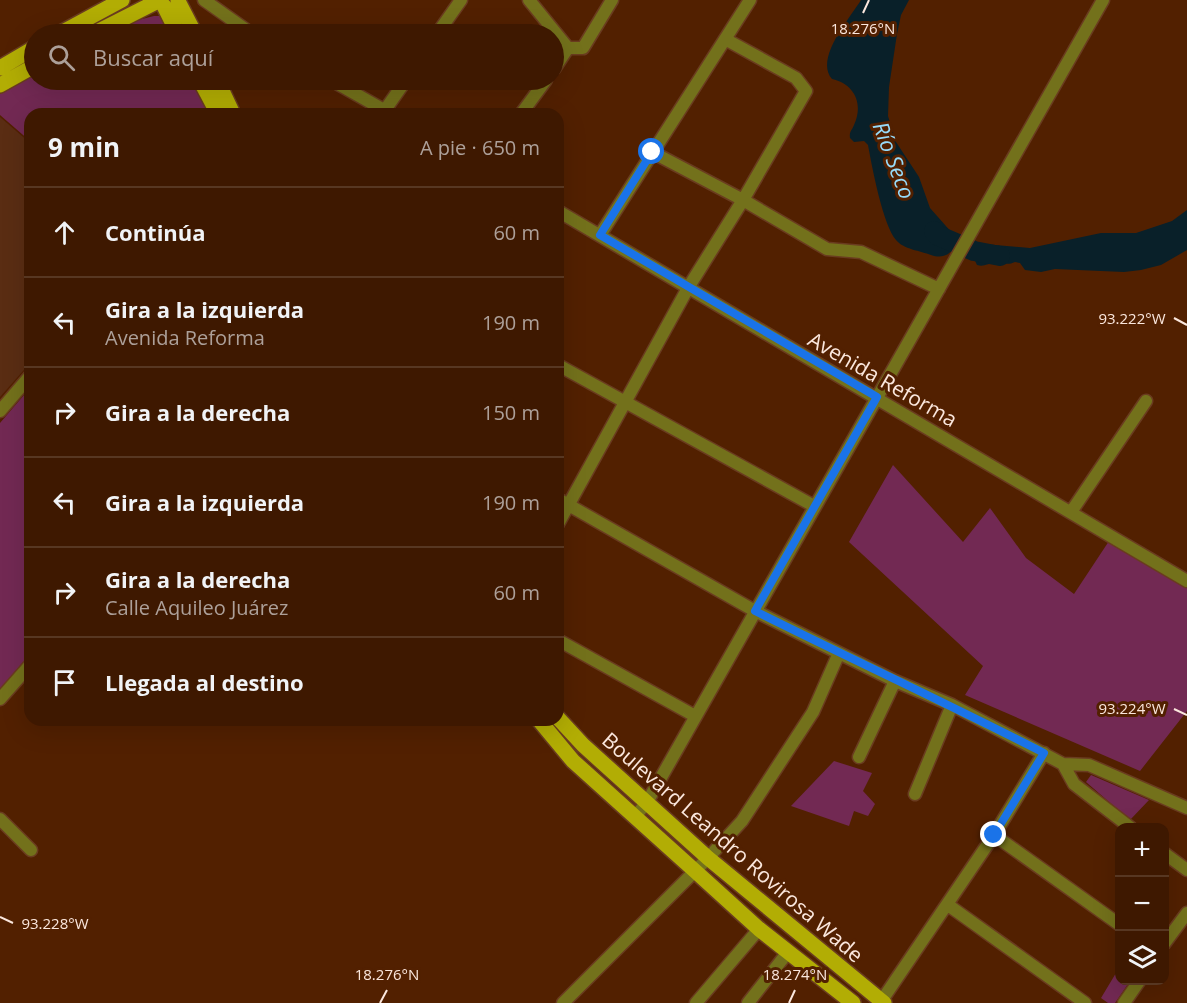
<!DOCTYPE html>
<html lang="es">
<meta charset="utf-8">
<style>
:root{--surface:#3e1800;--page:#49250f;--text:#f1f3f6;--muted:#ada099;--line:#573722}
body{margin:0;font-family:"Open Sans",sans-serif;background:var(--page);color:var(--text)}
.controls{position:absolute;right:18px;bottom:18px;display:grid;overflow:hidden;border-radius:12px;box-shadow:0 6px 24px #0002}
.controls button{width:54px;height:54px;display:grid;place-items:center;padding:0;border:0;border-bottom:2px solid var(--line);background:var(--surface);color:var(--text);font:30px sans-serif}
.stop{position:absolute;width:18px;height:18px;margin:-14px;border:4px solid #1a73e8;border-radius:50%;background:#fff}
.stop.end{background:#1a73e8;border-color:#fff;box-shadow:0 2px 6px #0008}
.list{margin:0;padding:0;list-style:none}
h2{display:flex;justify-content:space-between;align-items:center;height:78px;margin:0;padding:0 24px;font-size:26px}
h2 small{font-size:20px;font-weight:400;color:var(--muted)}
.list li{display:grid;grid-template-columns:39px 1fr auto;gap:18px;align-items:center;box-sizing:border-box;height:90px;padding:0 24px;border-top:2px solid var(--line)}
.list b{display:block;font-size:22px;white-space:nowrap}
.list p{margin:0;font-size:20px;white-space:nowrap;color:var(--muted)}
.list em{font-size:20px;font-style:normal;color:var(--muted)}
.icon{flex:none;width:33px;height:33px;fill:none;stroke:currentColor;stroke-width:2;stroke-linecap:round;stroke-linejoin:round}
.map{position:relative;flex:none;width:1187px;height:1003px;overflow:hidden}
.search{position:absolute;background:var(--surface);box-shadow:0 6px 24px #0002;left:24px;top:24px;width:540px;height:66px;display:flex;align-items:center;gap:15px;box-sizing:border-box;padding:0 21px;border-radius:33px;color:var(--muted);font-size:22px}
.panel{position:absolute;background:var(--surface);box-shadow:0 6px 24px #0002;left:24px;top:108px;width:540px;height:618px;border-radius:18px}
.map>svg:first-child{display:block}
</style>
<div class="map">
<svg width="1187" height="1003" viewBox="0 0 1187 1003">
<rect width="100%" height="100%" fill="#522000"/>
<path fill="#5a2d13" d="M0 117 30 143V363L0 397Z"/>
<path fill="#722953" d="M154 16H163L180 34H109L134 21Z
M34 75V80H204L222 114H30V141L0 115V94Z
M30 388V654L0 689V423Z
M893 465 963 542 990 508 1026 558 1074 594 1111 538 1187 584V711L1140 771 965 695 983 666 849 542Z
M834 761 872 773 863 791 875 804 868 816 854 811 849 826 791 806Z
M1091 775 1149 800 1130 820 1086 782Z
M1119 968 1120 980 1130 981 1115 1003H1108L1101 998Z"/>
<path fill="#092029" d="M861 0H909L901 15 897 34 889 87 888 116 896 142 919 177 930 208 953 234 956 243C951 255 943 259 931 255 921 251 903 249 896 240 883 225 872 167 868 145L864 141 854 142 850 138C849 132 852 130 854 125 864 103 854 84 832 79 814 59 850 18 861 0Z
M1187 210V250L1161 265 1141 270 1124 272 1055 269 1041 272 1025 270 1020 263 1015 262C1007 266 1002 262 993 263 987 264 984 267 977 265 972 256 974 248 984 244L1030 248 1101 233H1136L1172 221Z"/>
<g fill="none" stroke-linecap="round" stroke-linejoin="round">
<path stroke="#092029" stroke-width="20" d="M934 231 937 235 974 251 1000 256"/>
<defs>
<path id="minor" d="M204 0 252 34
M529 0 568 48
M437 34 461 0
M568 48H583L612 0
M554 69 568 48
M331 80 391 114
M385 110 406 80
M521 114 546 80
M652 152 743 200 827 249 861 252 939 289
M558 211 1187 581
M600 235 750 0
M558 365 814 506
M0 411 30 376
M558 499 755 611 895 681 952 705 1063 764 1074 784 1131 828
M1071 512 1146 401
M558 524 688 288 743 200 806 91 796 78 725 39
M558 640 695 716
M0 699 30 665
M859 757 895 681
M1063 764 1089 765 1187 808
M915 794 952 705
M635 816 646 804 1103 0
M0 819 31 850
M994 835 1120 925
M1164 853 1187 870
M948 905 1085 1003
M1164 944 1187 913
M563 1003 708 858 742 821 813 712 839 653
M696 1003 759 929
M748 1003 788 952
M880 1003 994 835 1044 753
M1124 1003 1140 980"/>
<path id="major" d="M178 1 195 34
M164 6 178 34
M59 34 122 0
M93 34 154 3
M0 68 34 48
M200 80 218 114
M217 80 233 114
M0 85 34 66
M558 718 583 745 708 858 884 1003
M539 720 573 761 694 870 759 929 853 1003"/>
</defs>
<use href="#minor" stroke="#6a3c1f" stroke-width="15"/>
<use href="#major" stroke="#6a3c1f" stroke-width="18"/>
<use href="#minor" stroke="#73711b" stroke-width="12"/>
<use href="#major" stroke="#b2ad04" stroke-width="15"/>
</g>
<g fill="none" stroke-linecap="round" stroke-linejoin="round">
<path stroke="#1a73e8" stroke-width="8" d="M652 152 600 235 877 397 755 611C851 659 949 704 1044 753L994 835"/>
</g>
<path fill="none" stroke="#fbe7dd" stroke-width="2" d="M863 13 869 0M1174 318 1187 325M1174 709 1187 715M0 917 13 923M380 1003 387 990M789 1003 795 990"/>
<g text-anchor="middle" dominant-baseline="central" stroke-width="6" stroke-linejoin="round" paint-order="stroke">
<g font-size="21" fill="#fbe7dd" stroke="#522000">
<text transform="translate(883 379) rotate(30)">Avenida Reforma</text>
<text transform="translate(733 847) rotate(41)">Boulevard Leandro Rovirosa Wade</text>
</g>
<g font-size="22" font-style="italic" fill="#97dbf9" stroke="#522000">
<text transform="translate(895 160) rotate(69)">Río Seco</text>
</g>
</g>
<g font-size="15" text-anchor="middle" fill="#fbe7dd" stroke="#522000" stroke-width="6" stroke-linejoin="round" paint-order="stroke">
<text x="863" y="34">18.276°N</text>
<text x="1132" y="324">93.222°W</text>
<text x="1132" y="714">93.224°W</text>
<text x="55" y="929">93.228°W</text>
<text x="387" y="980">18.276°N</text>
<text x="795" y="980">18.274°N</text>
</g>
</svg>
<div class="controls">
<button>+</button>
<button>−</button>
<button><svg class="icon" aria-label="layers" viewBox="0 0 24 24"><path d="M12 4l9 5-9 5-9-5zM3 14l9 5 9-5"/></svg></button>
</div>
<div class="stop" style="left:652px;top:152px"></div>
<div class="stop end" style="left:994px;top:835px"></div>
<div class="search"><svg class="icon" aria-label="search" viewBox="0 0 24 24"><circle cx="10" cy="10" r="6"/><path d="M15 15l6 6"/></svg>Buscar aquí</div>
<section class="panel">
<h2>9 min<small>A pie · 650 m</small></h2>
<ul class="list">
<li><svg class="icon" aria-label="ahead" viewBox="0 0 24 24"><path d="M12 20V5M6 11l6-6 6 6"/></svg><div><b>Continúa</b></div><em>60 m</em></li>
<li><svg class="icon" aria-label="left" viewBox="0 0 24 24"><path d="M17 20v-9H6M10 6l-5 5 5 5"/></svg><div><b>Gira a la izquierda</b><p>Avenida Reforma</p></div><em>190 m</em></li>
<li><svg class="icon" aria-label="right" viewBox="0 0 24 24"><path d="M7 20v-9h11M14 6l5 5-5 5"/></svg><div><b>Gira a la derecha</b></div><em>150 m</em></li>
<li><svg class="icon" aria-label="left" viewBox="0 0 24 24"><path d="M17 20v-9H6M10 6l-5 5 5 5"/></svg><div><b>Gira a la izquierda</b></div><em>190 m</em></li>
<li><svg class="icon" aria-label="right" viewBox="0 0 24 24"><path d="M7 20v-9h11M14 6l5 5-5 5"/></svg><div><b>Gira a la derecha</b><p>Calle Aquileo Juárez</p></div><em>60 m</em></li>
<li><svg class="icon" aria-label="arrive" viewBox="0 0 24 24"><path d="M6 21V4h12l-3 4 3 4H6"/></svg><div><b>Llegada al destino</b></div></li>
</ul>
</section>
</div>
